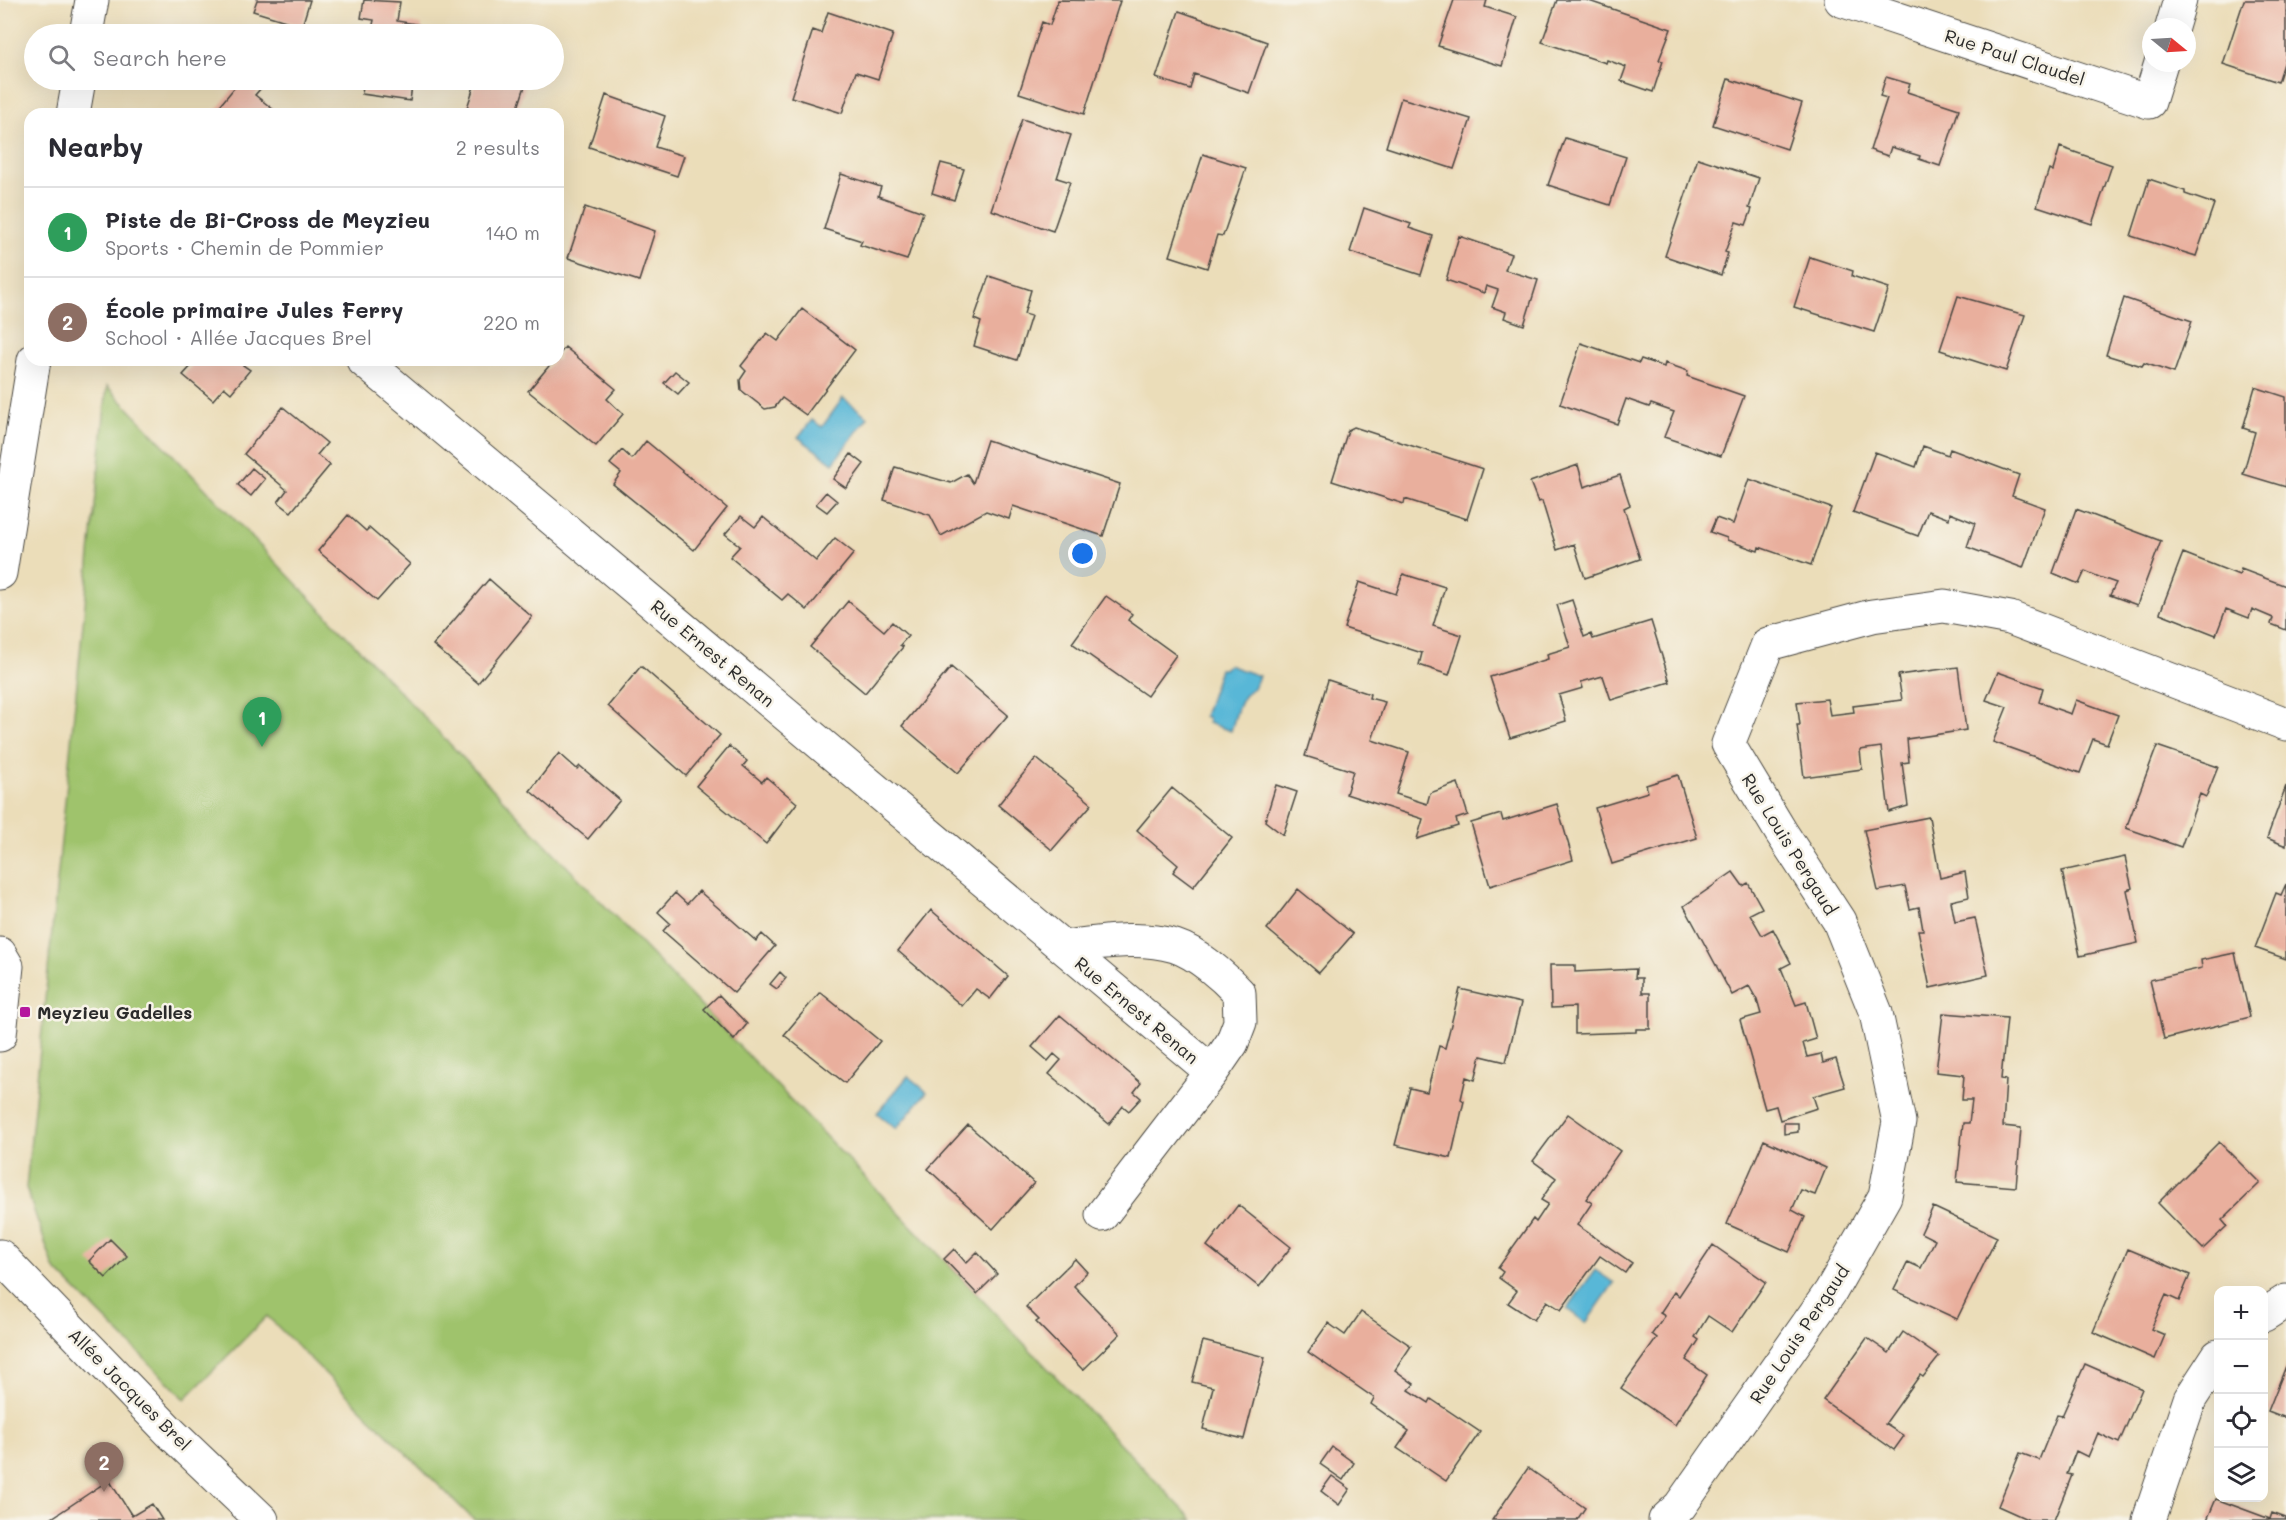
<!DOCTYPE html>
<meta charset="utf-8">
<style>
:root{--surface:#fff;--page:#f7f7f7;--text:#2b2b33;--muted:#7c7c81;--line:#e1e1e2;--accent:#b5179e}
body{margin:0;font-family:Mali,sans-serif;background:var(--page);color:var(--text)}
.controls{position:absolute;right:18px;bottom:18px;display:grid;overflow:hidden;border-radius:12px;box-shadow:0 6px 24px #0002}
.controls button{width:54px;height:54px;display:grid;place-items:center;padding:0;border:0;border-bottom:2px solid var(--line);background:var(--surface);color:var(--text);font:30px sans-serif}
.compass{position:absolute;left:2142px;top:18px;width:54px;height:54px;border-radius:50%;background:var(--surface);box-shadow:0 6px 24px #0002;rotate:108deg}
.you{position:absolute;left:1083px;top:554px;width:21px;height:21px;margin:-15px;border:4px solid #fff;border-radius:50%;background:#1a73e8;box-shadow:0 0 0 9px #1a73e833}
.badge{display:grid;place-items:center;width:39px;height:39px;border-radius:50%;background:var(--accent);color:#fff;font-size:20px;font-weight:700}
.pin{position:absolute;translate:-50% -50px;filter:drop-shadow(0 2px 3px #0008)}
.pin::after{content:'';position:absolute;top:32px;width:21px;height:18px;background:inherit;clip-path:polygon(0 0,100% 0,50% 100%)}
.list{margin:0;padding:0;list-style:none}
h2{display:flex;justify-content:space-between;align-items:center;height:78px;margin:0;padding:0 24px;font-size:26px}
h2 small{font-size:20px;font-weight:400;color:var(--muted)}
.list li{display:grid;grid-template-columns:39px 1fr auto;gap:18px;align-items:center;box-sizing:border-box;height:90px;padding:0 24px;border-top:2px solid var(--line)}
.list b{display:block;font-size:22px;white-space:nowrap}
.list p{margin:0;font-size:20px;white-space:nowrap;color:var(--muted)}
.list em{font-size:20px;font-style:normal;color:var(--muted)}
.icon{flex:none;width:33px;height:33px;fill:none;stroke:currentColor;stroke-width:2;stroke-linecap:round;stroke-linejoin:round}
.map{position:relative;flex:none;width:2286px;height:1520px;overflow:hidden}
.search{position:absolute;background:var(--surface);box-shadow:0 6px 24px #0002;left:24px;top:24px;width:540px;height:66px;display:flex;align-items:center;gap:15px;box-sizing:border-box;padding:0 21px;border-radius:33px;color:var(--muted);font-size:22px}
.panel{position:absolute;background:var(--surface);box-shadow:0 6px 24px #0002;left:24px;top:108px;width:540px;height:258px;border-radius:18px}
.map>svg:first-child{display:block}
</style>
<div class="map">
<svg width="2286" height="1520" viewBox="0 0 2286 1520">
<rect width="100%" height="100%" fill="#f7f3e8"/>
<filter id="ink" filterUnits="userSpaceOnUse"><feTurbulence type="fractalNoise" baseFrequency=".0167" numOctaves="2"/><feDisplacementMap in="SourceGraphic" scale="12" xChannelSelector="R" yChannelSelector="G"/><feConvolveMatrix kernelMatrix="1 2 1 2 8 2 1 2 1" color-interpolation-filters="sRGB"/></filter>
<filter id="wash" filterUnits="userSpaceOnUse"><feTurbulence type="fractalNoise" baseFrequency=".008" numOctaves="4" result="noise"/><feDisplacementMap in="SourceGraphic" scale="24" xChannelSelector="R" yChannelSelector="G"/><feGaussianBlur stdDeviation="1.35" result="paint"/><feColorMatrix in="noise" values="0 0 0 0 0 0 0 0 0 0 0 0 0 0 0 0 0 1.4 0 .05"/><feComposite in="paint" operator="in"/></filter>
<g filter="url(#wash)">
<rect width="100%" height="100%" fill="#ebddb9"/>
<path fill="#9fc36c" stroke="#65774c" stroke-width="1.5" d="M107 386 1193 1520H474L267 1316 185 1399 54 1268 26 1188Z"/>
<path fill="#59b7d7" stroke="#427181" stroke-width="1.5" d="M843 398 868 417 833 463 798 437 812 420 822 427Z
M1228 665 1259 676 1254 688C1239 694 1236 716 1231 731L1208 723V718L1204 716 1220 669H1224Z
M908 1076 927 1092 896 1129 877 1113Z
M1595 1270 1614 1283 1586 1323 1567 1309Z"/>
<g id="blocks">
<path fill="#e9af9d" d="M257 0H310L302 26 253 11Z
M364 0 400 2 397 21 422 25 420 34H371L374 20 361 18Z
M1058 0 1120 1 1084 114 1019 93 1042 22 1050 25Z
M1454 0H1487L1485 7 1517 17 1502 66 1438 46Z
M1557 0H1586L1671 29 1659 60 1663 61 1653 92 1621 81 1626 67 1607 60 1606 63 1542 42Z
M2244 0H2286V57L2278 82 2223 64Z
M1179 11 1267 42 1249 93 1194 74 1190 89 1156 78Z
M828 12 893 34 878 79 856 72 842 113 791 97 813 30 821 33Z
M1886 77 1910 84 1907 92 1959 109 1940 166 1919 159 1920 156 1891 147 1888 156 1870 150 1887 98 1880 96Z
M1728 79 1802 103 1787 149 1713 125Z
M236 80H268L255 95 279 114H213L239 82Z
M364 80H424L423 87 412 86 410 101 362 94Z
M476 80H527L516 114H465Z
M606 95 665 116 655 147 684 156 677 176 589 147Z
M1401 98 1471 119 1454 169 1386 147Z
M1022 119 1071 135 1057 178 1070 182 1053 231 991 210Z
M1565 138 1626 157 1610 205 1548 185Z
M2060 147 2112 165 2092 224 2037 206 2049 169 2053 171Z
M1203 154 1246 168 1223 236 1217 235 1207 268 1170 256Z
M1698 158 1759 178 1749 208 1752 209 1746 225 1736 222 1725 252 1728 253 1721 275 1665 256Z
M941 163 964 169 954 200 932 193Z
M841 174 881 187 878 196 923 212 907 260 860 245 862 241 824 229Z
M2149 179 2185 191V194L2214 204 2196 256 2131 236Z
M585 207 655 231 639 281 568 258Z
M1364 208 1411 224 1409 228 1433 236 1421 275 1350 252Z
M1459 236 1511 254 1505 270 1538 280 1524 325 1504 318 1506 312 1492 307 1498 290 1486 286 1484 293 1446 280Z
M1810 257 1853 271 1852 276 1889 288 1874 332 1794 307Z
M989 276 1031 290 1024 314 1031 316 1017 360 974 346 981 322 974 319Z
M1958 296 2025 315 2006 371 1940 350Z
M2124 298 2192 321 2174 373 2144 363 2142 366 2106 355Z
M802 309 855 350 806 415 782 398 775 407 765 409 741 390 740 380 746 371 741 366 767 333 778 341Z
M1581 343 1639 363 1641 359 1664 367 1665 363 1688 371 1687 376 1744 396 1721 456 1664 437 1674 412 1651 404 1649 407 1626 399 1617 424 1560 404Z
M565 347 616 389 607 399 623 414 596 446 528 391 554 360H558V356Z
M190 360H247L243 365 250 370 231 393 224 387 213 400 183 375 194 363Z
M675 371 689 382 678 394 664 383Z
M2255 387 2286 397V487L2243 474 2255 432 2243 428Z
M283 407 327 443 317 455 330 465 291 512 278 502 287 490 244 454Z
M1354 427 1483 469 1467 519 1405 499 1404 504 1332 481 1348 430Z
M987 440 1120 484 1103 536 1013 506 1009 519 986 511 941 536 930 515 884 500 895 467 951 483 967 474 973 483Z
M646 441 727 508 694 550 613 484 621 473 610 464 622 450 632 459Z
M1923 446 1948 455 1950 449 2019 475 2012 496 2045 508 2023 568 1967 547 1975 523 1950 513 1949 519 1928 511 1918 536 1853 512 1875 452 1916 467Z
M851 454 864 464 846 488 833 479Z
M1578 465 1584 487 1620 475 1630 505 1624 508 1640 559 1585 578 1574 544 1557 550 1542 501 1538 502 1530 482Z
M252 468 265 479 251 496 238 485Z
M1749 479 1831 508 1811 565 1759 547 1758 551 1727 540V538L1710 532 1716 518 1733 524Z
M826 492 837 501 827 512 816 504Z
M2076 509 2161 541 2137 605 2110 595 2116 583 2099 577 2085 571 2079 584 2053 573Z
M348 515 366 531 369 528 410 564 377 601 318 551Z
M741 516 755 527 763 517 816 561 835 538 854 553 807 610 788 594 782 600 730 557 740 546 725 534Z
M2183 553 2239 575 2241 569 2286 586V630L2271 624 2273 618 2252 609 2249 618 2226 609 2216 635 2160 613Z
M1403 574 1445 587 1433 626 1462 635 1449 675 1419 665 1422 653 1344 628 1359 582 1396 594Z
M489 579 532 617 478 683 433 645Z
M1106 596 1132 614 1128 620 1176 655 1147 696 1072 643Z
M1572 600 1584 637 1591 634 1593 639 1651 621 1670 682 1611 700 1603 676 1581 682 1583 688 1559 695 1566 721 1510 738 1490 677 1548 659 1547 654 1570 647 1557 605Z
M848 601 884 631 892 622 908 636 900 645 903 647 865 693 810 647Z
M641 666 720 735 686 776 608 706Z
M951 667 1008 715 958 773 902 726Z
M1958 667 1966 730 1907 739 1909 762 1902 763 1908 806 1889 812 1881 747 1860 750 1862 769 1804 777 1797 725H1800L1797 702 1827 699 1830 715 1854 712 1853 706 1902 700 1898 675Z
M1998 672 2043 688 2039 702 2054 708 2071 714 2076 700 2118 715 2107 744 2093 739 2080 773 1993 742 2007 707 1986 700Z
M1328 680 1370 694 1369 698 1385 702 1372 740 1409 752 1396 794 1427 804 1430 793 1458 783 1468 815 1456 819 1458 826 1417 839 1423 819 1346 794 1353 771 1305 756Z
M729 746 747 761 743 766 762 782 766 777 797 803 766 844 696 786Z
M2157 746 2218 767 2206 797 2200 794 2181 847 2126 828Z
M559 753 577 769 580 766 620 800 588 839 530 791Z
M1036 758 1092 804 1052 850 998 805Z
M1678 775 1697 838 1612 864 1595 808 1648 792 1646 785Z
M1276 785 1297 792 1283 835 1265 821Z
M2286 786V846L2267 838Z
M1172 788 1232 838 1193 887 1173 872 1178 865 1137 830Z
M1557 804 1573 860 1490 886 1471 823 1501 814 1503 821Z
M1929 817 1940 878 1965 872 1969 897 1951 901 1955 922 1975 918 1988 975 1930 988 1918 930H1923L1919 907 1910 909 1905 886 1878 891 1864 830Z
M2125 857 2132 888 2127 890 2138 943 2080 956 2062 871Z
M1733 872 1743 886 1748 883 1762 908 1750 914 1762 935 1773 929 1791 963 1781 968 1796 1005 1806 1002 1816 1039 1803 1043 1807 1057 1821 1054 1823 1063 1836 1059 1845 1087 1813 1096 1817 1108 1780 1120 1776 1106 1765 1109 1740 1020 1761 1014 1757 1000 1749 986 1732 995 1684 906Z
M2286 884V959L2255 948 2276 893 2281 895Z
M1298 889 1353 934 1319 973 1267 929Z
M699 891 756 941 762 934 775 946 734 993 663 931 670 923 658 912 675 893 687 904Z
M931 910 1008 976 990 999 976 989 962 1006 898 951Z
M2235 953 2250 1017 2164 1039 2150 980 2202 968 2201 960Z
M1550 965H1575V972L1636 969 1635 978H1642V993H1650V1029H1636V1032L1575 1034V1007L1551 1008Z
M780 972 786 978 777 989 770 984Z
M1460 989 1521 1003 1506 1062 1481 1056 1475 1080 1466 1077 1461 1099 1464 1101 1451 1158 1395 1145 1410 1088 1427 1092 1439 1046 1445 1048Z
M820 992 880 1041 845 1083 784 1035Z
M719 995 747 1024 734 1040 704 1009Z
M1943 1013 2007 1018 2001 1079 2006 1080 2003 1126 2021 1128 2016 1187 1957 1182 1963 1123H1969L1972 1100H1962L1964 1075 1936 1072Z
M1060 1015 1141 1083 1134 1092 1141 1098 1129 1111 1123 1106 1109 1124 1049 1074 1061 1060 1054 1054 1048 1061 1032 1047Z
M1568 1114 1620 1151 1586 1199 1592 1203 1577 1225 1632 1263 1625 1273 1600 1256 1561 1310 1547 1301 1534 1320 1508 1303 1517 1291 1499 1278 1503 1272 1498 1268 1533 1219 1536 1222 1548 1204 1541 1200 1556 1178 1533 1161Z
M1784 1123H1798V1132L1784 1134Z
M968 1125 1034 1183 993 1229 928 1169Z
M1764 1140 1826 1168 1815 1195 1801 1190 1792 1210 1805 1217 1789 1252 1727 1224Z
M2219 1142 2260 1183 2222 1220 2227 1226 2203 1249 2158 1203Z
M1238 1205 1291 1247 1259 1287 1207 1246Z
M1933 1207 1997 1237 1957 1319 1894 1290 1908 1262 1921 1268 1935 1240 1921 1233Z
M110 1239 127 1256 106 1278 89 1261Z
M1713 1245 1766 1282 1732 1332 1708 1316 1695 1337 1699 1340 1686 1360 1707 1375 1675 1425 1621 1388 1657 1338 1652 1334 1665 1316 1660 1313 1674 1292 1679 1296Z
M954 1249 966 1263 977 1252 997 1274 977 1294 944 1259Z
M2128 1249 2190 1275 2179 1301 2166 1295 2151 1329 2165 1335 2155 1359 2093 1332Z
M1075 1259 1087 1272 1074 1286 1120 1334 1083 1370 1036 1322 1039 1320 1026 1307Z
M1361 1312 1411 1346 1395 1370 1414 1384 1409 1390 1429 1403 1431 1399 1480 1432 1446 1481 1397 1448 1409 1431 1371 1404 1374 1398 1308 1352 1328 1323 1345 1335Z
M1903 1332 1939 1357 1923 1377 1920 1375 1885 1424 1904 1436 1894 1450 1823 1400 1867 1338 1889 1353Z
M1203 1341 1265 1357 1244 1439 1203 1429 1213 1387 1192 1382Z
M2085 1364 2142 1389 2119 1443 2098 1433 2088 1457 2076 1451 2067 1474 2072 1475 2054 1520H2029L1998 1506 2020 1453 2039 1460 2057 1415 2062 1416Z
M2286 1366V1418L2268 1411Z
M1332 1447 1354 1463 1343 1480 1320 1464Z
M1528 1468 1585 1508 1577 1520H1492Z
M1332 1476 1350 1489 1339 1505 1321 1491Z
M109 1480 132 1516 152 1504 162 1520H49Z
M2216 1499 2270 1519 2272 1513 2286 1518V1520H2207Z"/>
</g>
</g>
<g filter="url(#ink)">
<use href="#blocks" fill-opacity="0" stroke="#484640" stroke-width="1.5"/>
<g fill="none" stroke-linecap="round" stroke-linejoin="round">
<defs>
<path id="minor" d="M1841 0 2149 102 2161 63
M2172 27 2180 0
M86 34 92 0
M73 114 79 80
M363 360 1212 1072 1102 1215
M0 573 34 360
M1063 947C1099 943 1139 935 1175 946 1197 953 1223 976 1239 993L1240 1022 1232 1043 1212 1072
M0 954 7 966 0 1035
M0 1256 172 1434 262 1520
M2264 1315 2286 1301
M1665 1520 1680 1506 1831 1291 1885 1196 1899 1122 1876 1013 1839 921 1781 832 1728 744 1768 644 1872 616 1944 606 2010 618 2286 724
M2149 1520 2190 1399 2218 1356"/>
</defs>
<use href="#minor" stroke="#484640" stroke-width="35"/>
<use href="#minor" stroke="#fff" stroke-width="33"/>
</g>
</g>
<rect fill="#b5179e" stroke="#f7f3e8" stroke-width="2" x="19" y="1006" width="12" height="12" rx="3"/>
<g text-anchor="middle" dominant-baseline="central" stroke-width="5" stroke-linejoin="round" paint-order="stroke">
<g font-size="18" fill="#2b2b2b" stroke="#f7f3e8">
<text transform="translate(2015 57) rotate(18)">Rue Paul Claudel</text>
<text transform="translate(713 653) rotate(40)">Rue Ernest Renan</text>
<text transform="translate(1790 844) rotate(58)">Rue Louis Pergaud</text>
<text transform="translate(1137 1010) rotate(40)">Rue Ernest Renan</text>
<text transform="translate(1799 1334) rotate(-56)">Rue Louis Pergaud</text>
<text transform="translate(130 1389) rotate(45)">Allée Jacques Brel</text>
</g>
<g font-size="18" font-weight="bold" fill="#2b2b2b" stroke="#f7f3e8" text-anchor="start">
<text x="37" y="1012">Meyzieu Gadelles</text>
</g>
</g>
</svg>
<div class="controls">
<button>+</button>
<button>−</button>
<button><svg class="icon" aria-label="locate" viewBox="0 0 24 24"><circle cx="12" cy="12" r="6"/><path d="M12 2v4M12 18v4M2 12h4M18 12h4"/></svg></button>
<button><svg class="icon" aria-label="layers" viewBox="0 0 24 24"><path d="M12 4l9 5-9 5-9-5zM3 14l9 5 9-5"/></svg></button>
</div>
<svg class="compass" viewBox="-18 -18 36 36"><path d="M0-13l5 13h-10z" fill="#e53935"/><path d="M0 13l5-13h-10z" fill="#7c7c81"/></svg>
<div class="you"></div>
<div class="pin badge" style="left:262px;top:747px;background:#2e9e5b">1</div>
<div class="pin badge" style="left:104px;top:1492px;background:#8d6e63">2</div>
<div class="search"><svg class="icon" aria-label="search" viewBox="0 0 24 24"><circle cx="10" cy="10" r="6"/><path d="M15 15l6 6"/></svg>Search here</div>
<section class="panel">
<h2>Nearby<small>2 results</small></h2>
<ul class="list">
<li><span class="badge" style="background:#2e9e5b">1</span><div><b>Piste de Bi-Cross de Meyzieu</b><p>Sports · Chemin de Pommier</p></div><em>140 m</em></li>
<li><span class="badge" style="background:#8d6e63">2</span><div><b>École primaire Jules Ferry</b><p>School · Allée Jacques Brel</p></div><em>220 m</em></li>
</ul>
</section>
</div>
